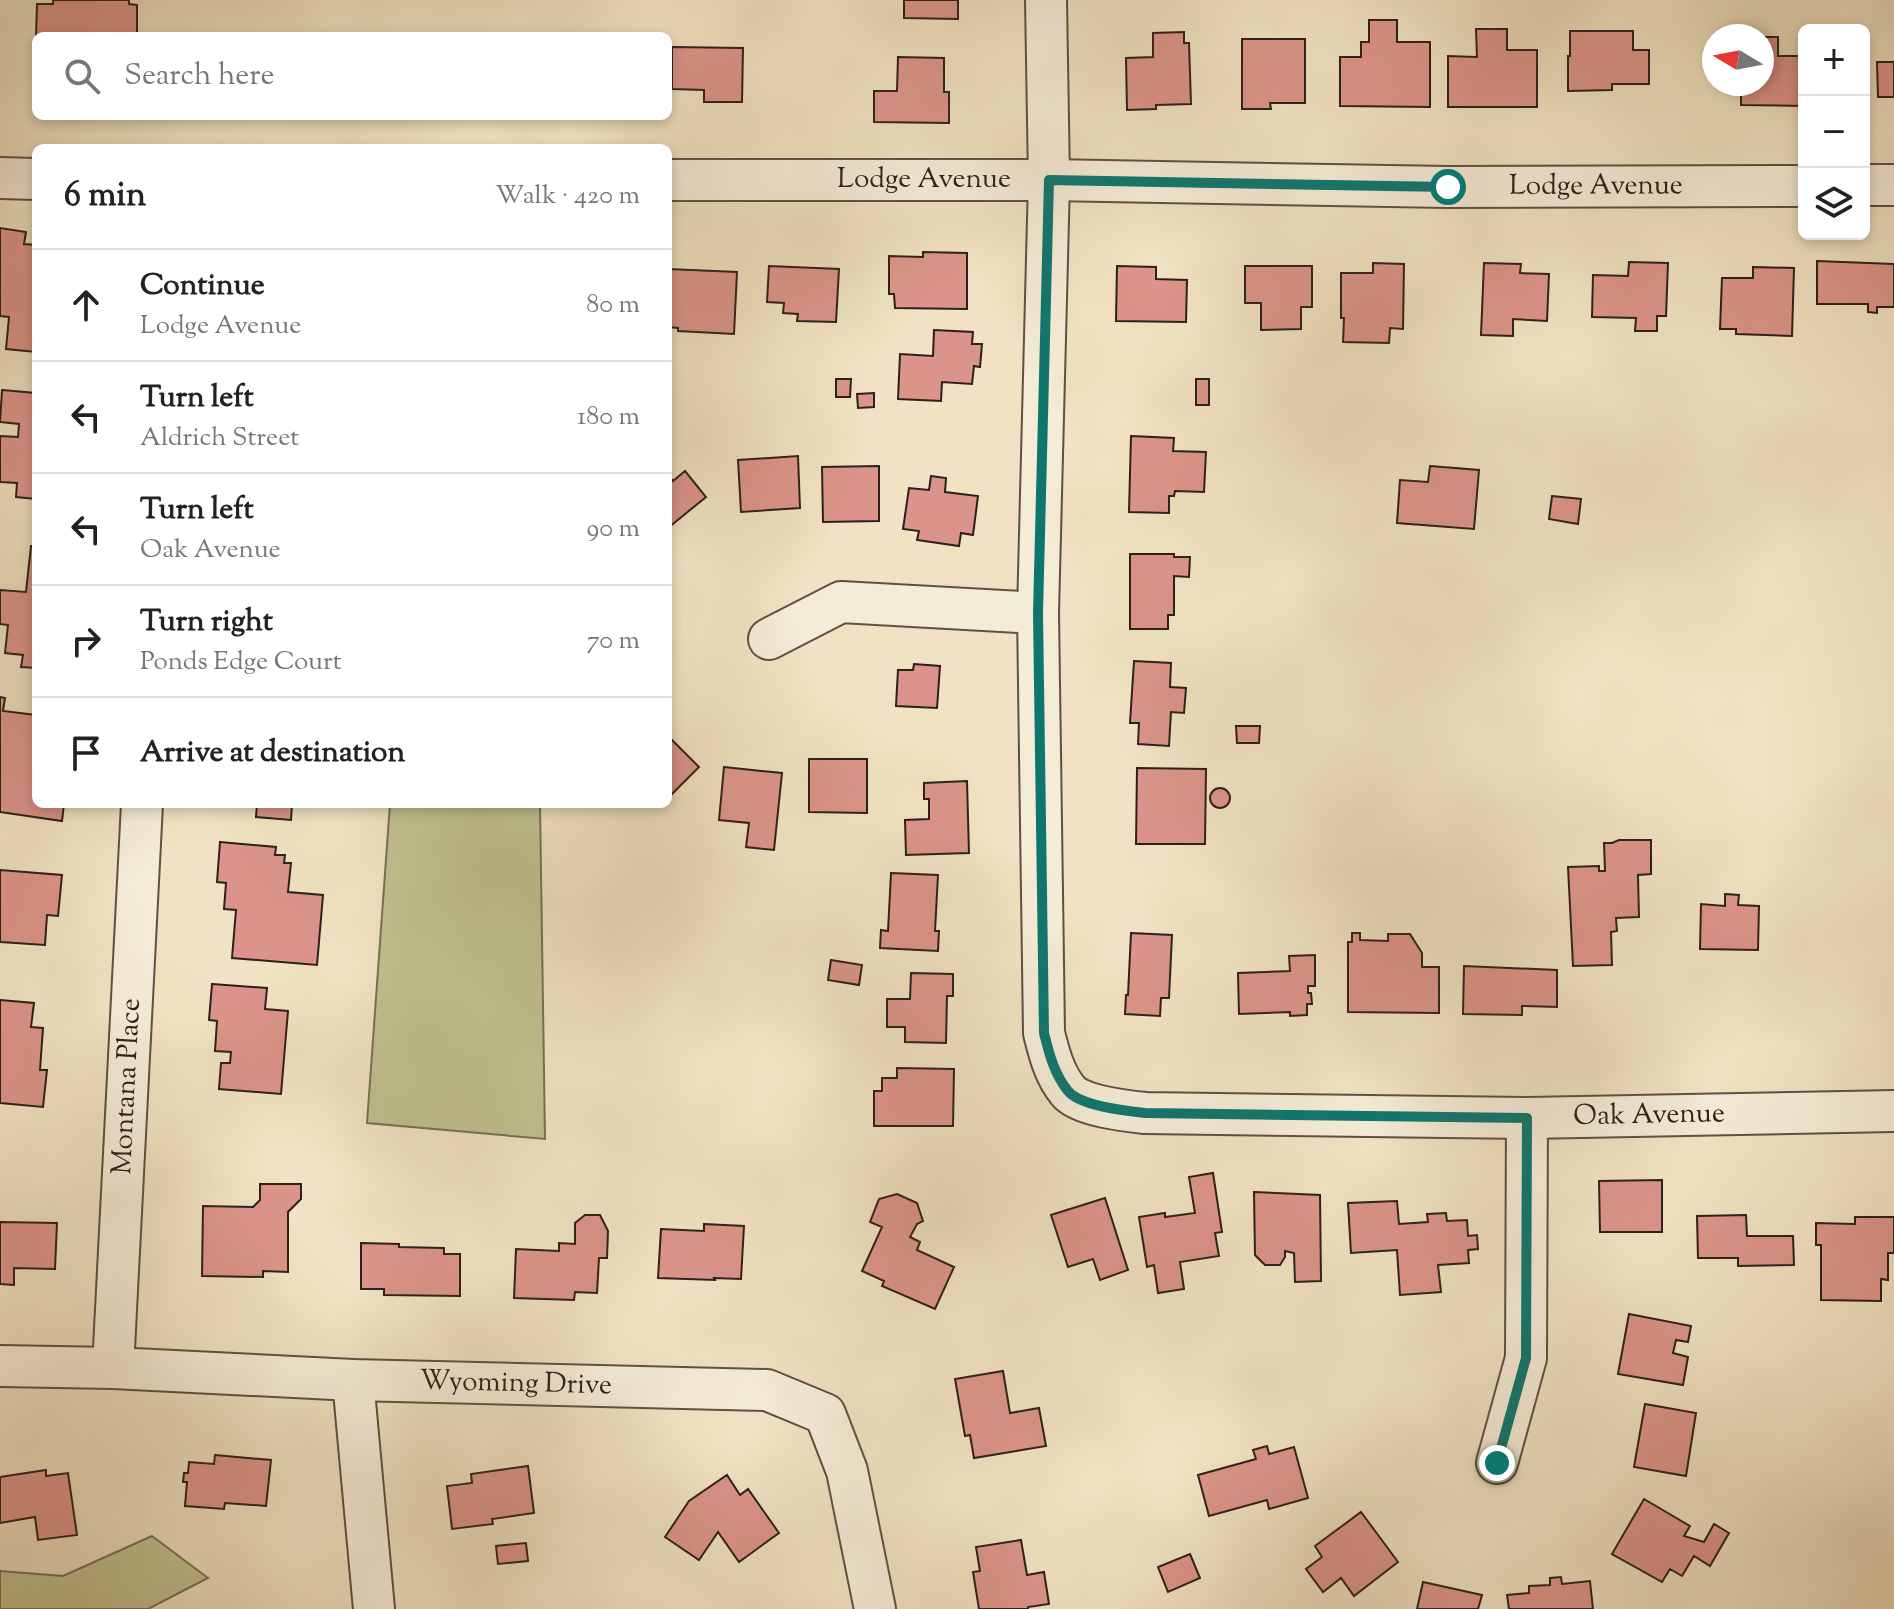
<!DOCTYPE html>
<meta charset="utf-8">
<style>
:root{--surface:#fff;--page:#f6f6f6;--text:#222;--muted:#767676;--line:#e0e0e0}
body{margin:0;font-family:"Sorts Mill Goudy",serif;background:var(--page);color:var(--text)}
.controls{position:absolute;right:24px;top:24px;display:grid;overflow:hidden;border-radius:12px;box-shadow:0 4px 12px #0003}
.controls button{width:72px;height:72px;display:grid;place-items:center;padding:0;border:0;border-bottom:2px solid var(--line);background:var(--surface);color:var(--text);font:40px sans-serif}
.compass{position:absolute;left:1702px;top:24px;width:72px;height:72px;border-radius:50%;background:var(--surface);box-shadow:0 4px 12px #0003;rotate:280deg}
.stop{position:absolute;width:24px;height:24px;margin:-18px;border:6px solid #0f766e;border-radius:50%;background:#fff}
.stop.end{background:#0f766e;border-color:#fff;box-shadow:0 2px 8px #0008}
.list{margin:0;padding:0;list-style:none}
h2{display:flex;justify-content:space-between;align-items:center;height:104px;margin:0;padding:0 32px;font-size:34px}
h2 small{font-size:26px;font-weight:400;color:var(--muted)}
.list li{display:grid;grid-template-columns:52px 1fr auto;gap:24px;align-items:center;box-sizing:border-box;height:112px;padding:0 32px;border-top:2px solid var(--line)}
.list b{display:block;font-size:30px;white-space:nowrap}
.list p{margin:0;font-size:26px;white-space:nowrap;color:var(--muted)}
.list em{font-size:26px;font-style:normal;color:var(--muted)}
.icon{flex:none;width:44px;height:44px;fill:none;stroke:currentColor;stroke-width:2;stroke-linecap:round;stroke-linejoin:round}
.map{position:relative;flex:none;width:1894px;height:1609px;overflow:hidden}
.search{position:absolute;background:var(--surface);box-shadow:0 4px 12px #0003;left:32px;top:32px;width:640px;height:88px;display:flex;align-items:center;gap:20px;box-sizing:border-box;padding:0 28px;border-radius:12px;color:var(--muted);font-size:30px}
.panel{position:absolute;background:var(--surface);box-shadow:0 4px 12px #0003;left:32px;top:144px;width:640px;height:664px;border-radius:12px}
.map>svg:first-child{display:block}
</style>
<div class="map">
<svg width="1894" height="1609" viewBox="0 0 1894 1609">
<rect width="100%" height="100%" fill="#f0e2c2"/>
<filter id="stains"><feTurbulence type="fractalNoise" baseFrequency=".0025" numOctaves="4"/><feColorMatrix values="0 0 0 0 .2 0 0 0 0 .09 0 0 0 0 .02 0 0 0 .5 -.17"/></filter>
<radialGradient id="worn" r=".72"><stop offset=".6" stop-color="#630" stop-opacity="0"/><stop offset="1" stop-color="#630" stop-opacity=".3"/></radialGradient>
<path fill="#c0c18f" stroke="#767055" stroke-width="2" d="M390 804H540L545 1139 367 1123Z
M152 1536 208 1578 148 1609H0V1571L63 1576Z"/>
<path fill="#dc948a" stroke="#2d201b" stroke-width="2" d="M53 0H129V4L137 5V36H36L37 4H53Z
M904 0H958V19L904 18Z
M1369 20H1397V42H1430V107L1340 106V57H1361V42H1369Z
M1476 29H1507V50H1537V107H1448V56L1477 57Z
M1570 31H1633V50H1649V84H1612V90L1568 91V56H1570Z
M1184 32V43H1189L1191 104 1156 105V109L1127 110 1126 58 1153 57V33Z
M1762 37H1778V56H1804V106L1741 105V84H1762Z
M1242 39H1305V103H1270L1271 109H1242Z
M672 47 743 48 742 102H704V90L672 89Z
M898 57 944 58V92H949V123L874 122V91H897Z
M1877 62H1894V97H1878Z
M0 228 26 232 24 244 36 245V352L6 349 9 317 0 316Z
M923 252 967 253V309L895 308 894 294H889V256L923 257Z
M1817 261 1894 264V307H1877V313L1868 312V304H1817Z
M1629 262 1668 263 1666 316H1657V331H1635L1636 318 1592 317 1593 275 1628 276Z
M1373 263 1404 264 1403 329 1390 328 1389 343 1343 342 1344 318H1341V273H1373Z
M1484 263 1521 264 1520 273 1549 274 1547 321 1513 319V336L1481 335Z
M769 266 839 269 836 322 797 321 798 314 783 313 784 303 767 302Z
M1117 266 1156 267V279L1187 280 1186 322 1116 321Z
M1245 266H1312V307H1301V329L1261 330V303H1245Z
M1753 267 1794 268 1792 336 1736 334V329H1720L1722 278H1753Z
M668 269 737 272 734 334 678 331V328L668 327Z
M934 330 973 332 972 344H982L980 367 974 366 972 384 942 382 941 401 898 399 900 354 933 356Z
M836 379H851L850 397H836Z
M1196 379H1209V405H1196Z
M2 390 36 393V499L16 497 17 483 0 482V436L18 437 19 424 0 422Z
M874 393V407L858 408 857 394Z
M1131 436 1174 438 1173 451 1206 452 1204 492 1175 491 1174 496H1169V513L1129 512Z
M798 456 800 508 741 512 738 460Z
M879 466V521L823 522 822 467Z
M1430 466 1479 470 1474 529 1397 523 1400 480 1428 482Z
M685 471 706 497 668 528V475L673 481Z
M931 476 946 478 945 492 978 496 973 535 961 533 959 546 917 540 919 531 903 529 909 488 929 490Z
M1552 496 1581 499 1578 524 1549 519Z
M31 546H36V668L21 667 23 655 5 653 8 625 0 624V590L26 592Z
M1130 554H1174V557H1190L1189 577 1174 576V615H1168V629H1130Z
M1134 661 1171 663 1170 687 1186 688 1184 713 1171 712 1169 746 1138 744 1139 723H1130Z
M914 664 940 666 937 708 896 706 898 670H913Z
M0 697 5 698 3 711 36 715V804H64L62 821 0 812Z
M1236 726H1260L1259 743H1237Z
M668 736 699 767 668 798Z
M809 759H867V813L809 812Z
M724 767 782 773 774 850 746 847 749 823 719 820Z
M1137 768 1206 769 1205 844H1136Z
M967 781 969 853 906 855 905 820 929 819V799H924V783Z
M1210 798a10 10 0 1 1 20 0a10 10 0 1 1-20 0Z
M257 804H292L291 820 256 817Z
M1619 840H1651V874L1638 875 1639 917 1616 918 1617 931 1611 932 1612 965 1573 966 1568 867 1599 866V871H1605L1604 843H1612Z
M220 842 276 847 275 855H285L284 863H291L288 892 323 895 317 965 232 958 236 910 224 909 226 883 217 882Z
M0 870 62 875 58 916 47 915 45 945 0 942Z
M891 873 938 875 935 931H939L938 951 880 948 881 930 888 931Z
M1725 894 1739 895 1738 905 1759 906 1758 950 1700 949 1701 904 1725 906Z
M1131 933 1172 935 1169 998H1161L1160 1016 1125 1014 1126 995H1128Z
M1352 933H1360V940L1388 941V934H1410L1422 953V967H1439V1013L1348 1012V942H1352Z
M1315 955V986H1308V993H1311L1312 1004H1307V1015L1290 1016V1012L1239 1014 1238 973 1290 971 1289 956Z
M831 960 862 965 859 985 828 980Z
M1464 966 1557 970V1007L1522 1006V1015L1463 1014Z
M911 973 953 974V996H947L946 1043 905 1042V1027H887V999H910Z
M212 984 267 988 265 1009 288 1011 281 1094 219 1089 221 1063H230L231 1052 215 1051 217 1021 209 1020Z
M0 1000 34 1003 31 1027 43 1028 40 1070H47L43 1107 0 1103Z
M897 1068 954 1069 953 1126H874V1091H882V1078H897Z
M1213 1173 1222 1232 1215 1233 1219 1256 1180 1262 1184 1289 1158 1293 1154 1265 1147 1267 1139 1217 1165 1213V1217L1195 1213 1189 1177Z
M1662 1180V1232H1600L1599 1181Z
M260 1184H301V1199L288 1212V1272L263 1271V1277L202 1276 203 1206 253 1207 260 1200Z
M1254 1192 1320 1195 1321 1281 1295 1282 1294 1253 1285 1251V1257L1280 1265H1265L1255 1255Z
M897 1194 917 1203 923 1221 917 1224 910 1237 920 1242 917 1250 954 1267 935 1309 882 1286 884 1281 862 1271 882 1227 870 1222 879 1199Z
M1105 1198 1128 1270 1100 1280 1093 1259 1068 1267 1051 1215Z
M1397 1201 1399 1224 1428 1222 1427 1214 1446 1213 1447 1221 1467 1220 1468 1236 1477 1235 1478 1249 1468 1250 1469 1263 1438 1265 1441 1292 1400 1295 1397 1250 1351 1253 1348 1203Z
M585 1215H600L608 1231 607 1258H599L597 1293 575 1292 574 1300 514 1298 516 1249 559 1251V1243L575 1244V1223Z
M1746 1215 1747 1236H1793L1794 1265 1738 1266V1258H1698L1697 1216Z
M1855 1217H1894V1253H1888V1280L1881 1279V1301L1821 1300V1245H1816V1223L1855 1224Z
M0 1222 57 1223 55 1269 14 1268V1285L0 1284Z
M704 1224 744 1226 741 1279 714 1278 715 1280 658 1278 661 1229 704 1231Z
M361 1243 399 1244V1247L444 1248V1254H460V1296L384 1295V1289H361Z
M1629 1314 1691 1326 1688 1342 1676 1340 1673 1353 1688 1357 1683 1385 1618 1374Z
M1003 1371 1010 1413 1039 1408 1046 1446 974 1458 970 1435 965 1436 955 1379Z
M1645 1404 1696 1413 1686 1476 1634 1467Z
M1267 1446 1269 1454 1294 1447 1308 1498 1269 1509 1267 1500 1209 1516 1198 1475 1256 1459 1253 1450Z
M215 1455 271 1460 266 1506 225 1503 224 1509 185 1506 187 1482H183L184 1473H188L189 1462 214 1464Z
M528 1466 534 1513 492 1519 493 1524 452 1529 447 1486 472 1483 471 1474Z
M46 1470V1476L68 1473 77 1535 38 1540 35 1517 0 1523V1477Z
M727 1475 740 1495 748 1489 779 1533 739 1562 718 1532 699 1560 665 1537 689 1501Z
M1644 1499 1690 1526 1684 1536 1704 1542 1714 1524 1729 1533 1710 1566 1694 1556 1682 1576 1670 1569 1662 1582 1612 1554Z
M1361 1512 1398 1562 1354 1596 1341 1578 1323 1592 1306 1569 1322 1557 1315 1546Z
M1021 1540 1027 1575 1044 1572 1049 1604 1028 1607V1609H979L973 1572 980 1571 976 1547Z
M526 1543 528 1561 498 1564 496 1546Z
M1190 1554 1200 1578 1168 1592 1158 1567Z
M1561 1577 1562 1584 1590 1581 1593 1609H1509L1507 1595 1529 1593V1586L1550 1585V1578Z
M1423 1582 1482 1595 1478 1609H1417Z"/>
<g fill="none" stroke-linecap="round" stroke-linejoin="round">
<defs>
<g id="street">
<path id="s1" d="M1046 0 1049 180 1038 613 1044 1033C1049 1053 1054 1074 1068 1091 1080 1106 1126 1111 1145 1113L1527 1118 1894 1111"/>
<path d="M0 178 36 179"/>
<path id="s2" d="M668 180H1049L1448 187 1804 186"/>
<path d="M1864 185H1894"/>
<path d="M769 639 841 602 1038 613"/>
<path id="s3" d="M0 1366 113 1368 353 1380 767 1390 825 1414 847 1471 875 1609"/>
<path id="s4" d="M113 1368 142 804"/>
<path d="M353 1380 374 1609"/>
<path d="M1497 1463 1526 1358 1527 1118"/>
</g>
</defs>
<use href="#street" stroke="#5e5045" stroke-width="44"/>
<use href="#street" stroke="#f5ecd7" stroke-width="40"/>
</g>
<g fill="none" stroke-linecap="round" stroke-linejoin="round">
<path stroke="#0f766e" stroke-width="10" d="M1448 187 1049 180 1038 613 1044 1033C1049 1053 1054 1074 1068 1091 1080 1106 1126 1111 1145 1113L1527 1118 1526 1358 1497 1463"/>
</g>
<g text-anchor="middle" dominant-baseline="central" stroke-width="6" stroke-linejoin="round" paint-order="stroke">
<g font-size="28" fill="#2d201b" stroke="#f5ecd7">
<text stroke="none"><textPath href="#s2" startOffset="256">Lodge Avenue</textPath></text>
<text stroke="none"><textPath href="#s2" startOffset="928">Lodge Avenue</textPath></text>
<text stroke="none"><textPath href="#s4" startOffset="282">Montana Place</textPath></text>
<text stroke="none"><textPath href="#s1" startOffset="1682">Oak Avenue</textPath></text>
<text stroke="none"><textPath href="#s3" startOffset="516">Wyoming Drive</textPath></text>
</g>
</g>
<rect width="100%" height="100%" filter="url(#stains)"/>
<rect width="100%" height="100%" fill="url(#worn)"/>
</svg>
<div class="controls">
<button>+</button>
<button>−</button>
<button><svg class="icon" aria-label="layers" viewBox="0 0 24 24"><path d="M12 4l9 5-9 5-9-5zM3 14l9 5 9-5"/></svg></button>
</div>
<svg class="compass" viewBox="-18 -18 36 36"><path d="M0-13l5 13h-10z" fill="#e53935"/><path d="M0 13l5-13h-10z" fill="#767676"/></svg>
<div class="stop" style="left:1448px;top:187px"></div>
<div class="stop end" style="left:1497px;top:1463px"></div>
<div class="search"><svg class="icon" aria-label="search" viewBox="0 0 24 24"><circle cx="10" cy="10" r="6"/><path d="M15 15l6 6"/></svg>Search here</div>
<section class="panel">
<h2>6 min<small>Walk · 420 m</small></h2>
<ul class="list">
<li><svg class="icon" aria-label="ahead" viewBox="0 0 24 24"><path d="M12 20V5M6 11l6-6 6 6"/></svg><div><b>Continue</b><p>Lodge Avenue</p></div><em>80 m</em></li>
<li><svg class="icon" aria-label="left" viewBox="0 0 24 24"><path d="M17 20v-9H6M10 6l-5 5 5 5"/></svg><div><b>Turn left</b><p>Aldrich Street</p></div><em>180 m</em></li>
<li><svg class="icon" aria-label="left" viewBox="0 0 24 24"><path d="M17 20v-9H6M10 6l-5 5 5 5"/></svg><div><b>Turn left</b><p>Oak Avenue</p></div><em>90 m</em></li>
<li><svg class="icon" aria-label="right" viewBox="0 0 24 24"><path d="M7 20v-9h11M14 6l5 5-5 5"/></svg><div><b>Turn right</b><p>Ponds Edge Court</p></div><em>70 m</em></li>
<li><svg class="icon" aria-label="arrive" viewBox="0 0 24 24"><path d="M6 21V4h12l-3 4 3 4H6"/></svg><div><b>Arrive at destination</b></div></li>
</ul>
</section>
</div>
